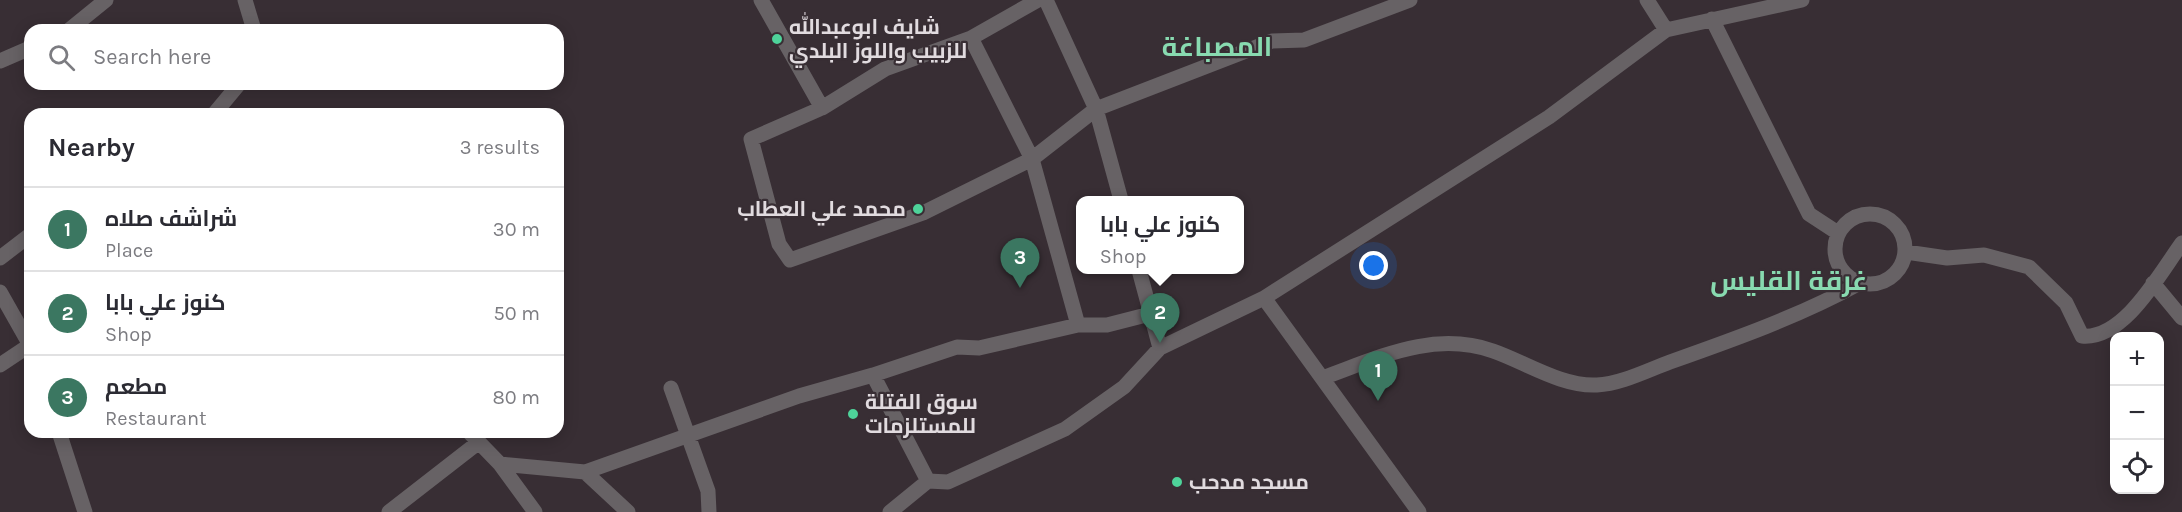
<!DOCTYPE html>
<meta charset="utf-8">
<style>
:root{--surface:#fff;--page:#f2f2f3;--text:#2b2b33;--muted:#7c7c81;--line:#e1e1e2;--accent:#3b7761}
body{margin:0;font-family:Karla,Cairo,sans-serif;background:var(--page);color:var(--text)}
.controls{position:absolute;right:18px;bottom:18px;display:grid;overflow:hidden;border-radius:12px;box-shadow:0 3px 15px #0003}
.controls button{width:54px;height:54px;display:grid;place-items:center;padding:0;border:0;border-bottom:2px solid var(--line);background:var(--surface);color:var(--text);font:30px sans-serif}
.you{position:absolute;left:1374px;top:266px;width:21px;height:21px;margin:-15px;border:4px solid #fff;border-radius:50%;background:#1a73e8;box-shadow:0 0 0 9px #1a73e833}
.badge{display:grid;place-items:center;width:39px;height:39px;border-radius:50%;background:var(--accent);color:#fff;font-size:20px;font-weight:700}
.pin{position:absolute;translate:-50% -50px;filter:drop-shadow(0 2px 3px #0008)}
.pin::after{content:'';position:absolute;top:32px;width:21px;height:18px;background:inherit;clip-path:polygon(0 0,100% 0,50% 100%)}
.popup{position:absolute;left:1076px;top:196px;width:168px;height:78px;box-sizing:border-box;display:grid;place-content:center;border-radius:12px;background:var(--surface);filter:drop-shadow(0 2px 4px #0005);font-size:20px;white-space:nowrap;color:var(--muted)}
.popup b{font-size:22px;color:var(--text)}
.popup::after{content:'';position:absolute;left:50%;top:100%;margin-left:-12px;border:12px solid transparent;border-top-color:var(--surface)}
.list{margin:0;padding:0;list-style:none}
h2{display:flex;justify-content:space-between;align-items:center;height:78px;margin:0;padding:0 24px;font-size:26px}
h2 small{font-size:20px;font-weight:400;color:var(--muted)}
.list li{display:grid;grid-template-columns:39px 1fr auto;gap:18px;align-items:center;box-sizing:border-box;height:84px;padding:0 24px;border-top:2px solid var(--line)}
.list b{display:block;font-size:22px;white-space:nowrap}
.list p{margin:0;font-size:20px;white-space:nowrap;color:var(--muted)}
.list em{font-size:20px;font-style:normal;color:var(--muted)}
.icon{flex:none;width:33px;height:33px;fill:none;stroke:currentColor;stroke-width:2;stroke-linecap:round;stroke-linejoin:round}
.map{position:relative;flex:none;width:2182px;height:512px;overflow:hidden}
.search{position:absolute;background:var(--surface);box-shadow:0 3px 15px #0003;left:24px;top:24px;width:540px;height:66px;display:flex;align-items:center;gap:15px;box-sizing:border-box;padding:0 21px;border-radius:18px;color:var(--muted);font-size:22px}
.panel{position:absolute;background:var(--surface);box-shadow:0 3px 15px #0003;left:24px;top:108px;width:540px;height:330px;border-radius:18px}
.map>svg:first-child{display:block}
</style>
<div class="map">
<svg width="2182" height="512" viewBox="0 0 2182 512">
<rect width="100%" height="100%" fill="#382e34"/>
<g fill="none" stroke-linecap="round" stroke-linejoin="round">
<path stroke="#676265" stroke-width="15" d="M245 0 254 30
M761 0 822 108 751 139 779 244 790 260 923 213 1032 159 1096 109 1272 41 1304 40 1410 0
M1046 0 1096 109 1121 200
M1647 0 1666 30
M1712 19 1809 214 1838 233
M69 30 106 0
M971 38 1032 159 1078 325H1107L1150 314
M0 61 30 48
M822 108 885 69 971 38 1038 0
M214 114 239 84
M1835 249a35 35 0 1 1 70 0a35 35 0 1 1-70 0Z
M1906 252 1947 258 1984 255 2029 267 2066 303 2082 336C2124 340 2160 273 2182 243
M0 258 30 235
M1139 270 1160 348
M2153 283 2182 318
M0 292 30 345
M1264 298 1419 512
M0 365 30 345
M873 375 957 347 979 348 1078 325
M1322 378C1378 358 1433 330 1493 351 1525 362 1562 387 1597 385 1621 384 1648 370 1670 362 1735 339 1800 316 1860 283
M671 388 708 491 709 512
M59 432 85 512
M469 432 500 464 535 512
M500 464 585 472 628 512
M585 472 799 396 873 375 928 481 890 512
M928 481 948 482 1065 429 1124 387 1160 348 1264 298 1549 117 1666 30 1802 0
M389 512 479 442"/>
</g>
<g fill="#4ed39a" stroke="#382e34" stroke-width="2">
<circle cx="777" cy="39" r="6"/>
<circle cx="918" cy="209" r="6"/>
<circle cx="853" cy="414" r="6"/>
<circle cx="1177" cy="482" r="6"/>
</g>
<g text-anchor="middle" dominant-baseline="central" stroke-width="4.5" stroke-linejoin="round" paint-order="stroke">
<g font-size="21" font-weight="bold" fill="#e1dbdf" stroke="#382e34" text-anchor="start">
<text x="789" y="27">شايف ابوعبدالله<tspan x="789" dy="24">للزبيب واللوز البلدي</tspan></text>
<text x="906" y="209" text-anchor="end">محمد علي العطاب</text>
<text x="865" y="402">سوق الفتلة<tspan x="865" dy="24">للمستلزمات</tspan></text>
<text x="1189" y="482">مسجد مدحب</text>
</g>
<g font-size="27" font-weight="bold" fill="#88dab0" stroke="#382e34">
<text x="1217" y="47">المصباغة</text>
<text x="1789" y="281">غرقة القليس</text>
</g>
</g>
</svg>
<div class="controls">
<button>+</button>
<button>−</button>
<button><svg class="icon" aria-label="locate" viewBox="0 0 24 24"><circle cx="12" cy="12" r="6"/><path d="M12 2v4M12 18v4M2 12h4M18 12h4"/></svg></button>
</div>
<div class="you"></div>
<div class="pin badge" style="left:1378px;top:401px">1</div>
<div class="pin badge" style="left:1160px;top:343px">2</div>
<div class="popup"><b>كنوز علي بابا</b>Shop</div>
<div class="pin badge" style="left:1020px;top:288px">3</div>
<div class="search"><svg class="icon" aria-label="search" viewBox="0 0 24 24"><circle cx="10" cy="10" r="6"/><path d="M15 15l6 6"/></svg>Search here</div>
<section class="panel">
<h2>Nearby<small>3 results</small></h2>
<ul class="list">
<li><span class="badge">1</span><div><b>شراشف صلاه</b><p>Place</p></div><em>30 m</em></li>
<li><span class="badge">2</span><div><b>كنوز علي بابا</b><p>Shop</p></div><em>50 m</em></li>
<li><span class="badge">3</span><div><b>مطعم</b><p>Restaurant</p></div><em>80 m</em></li>
</ul>
</section>
</div>
